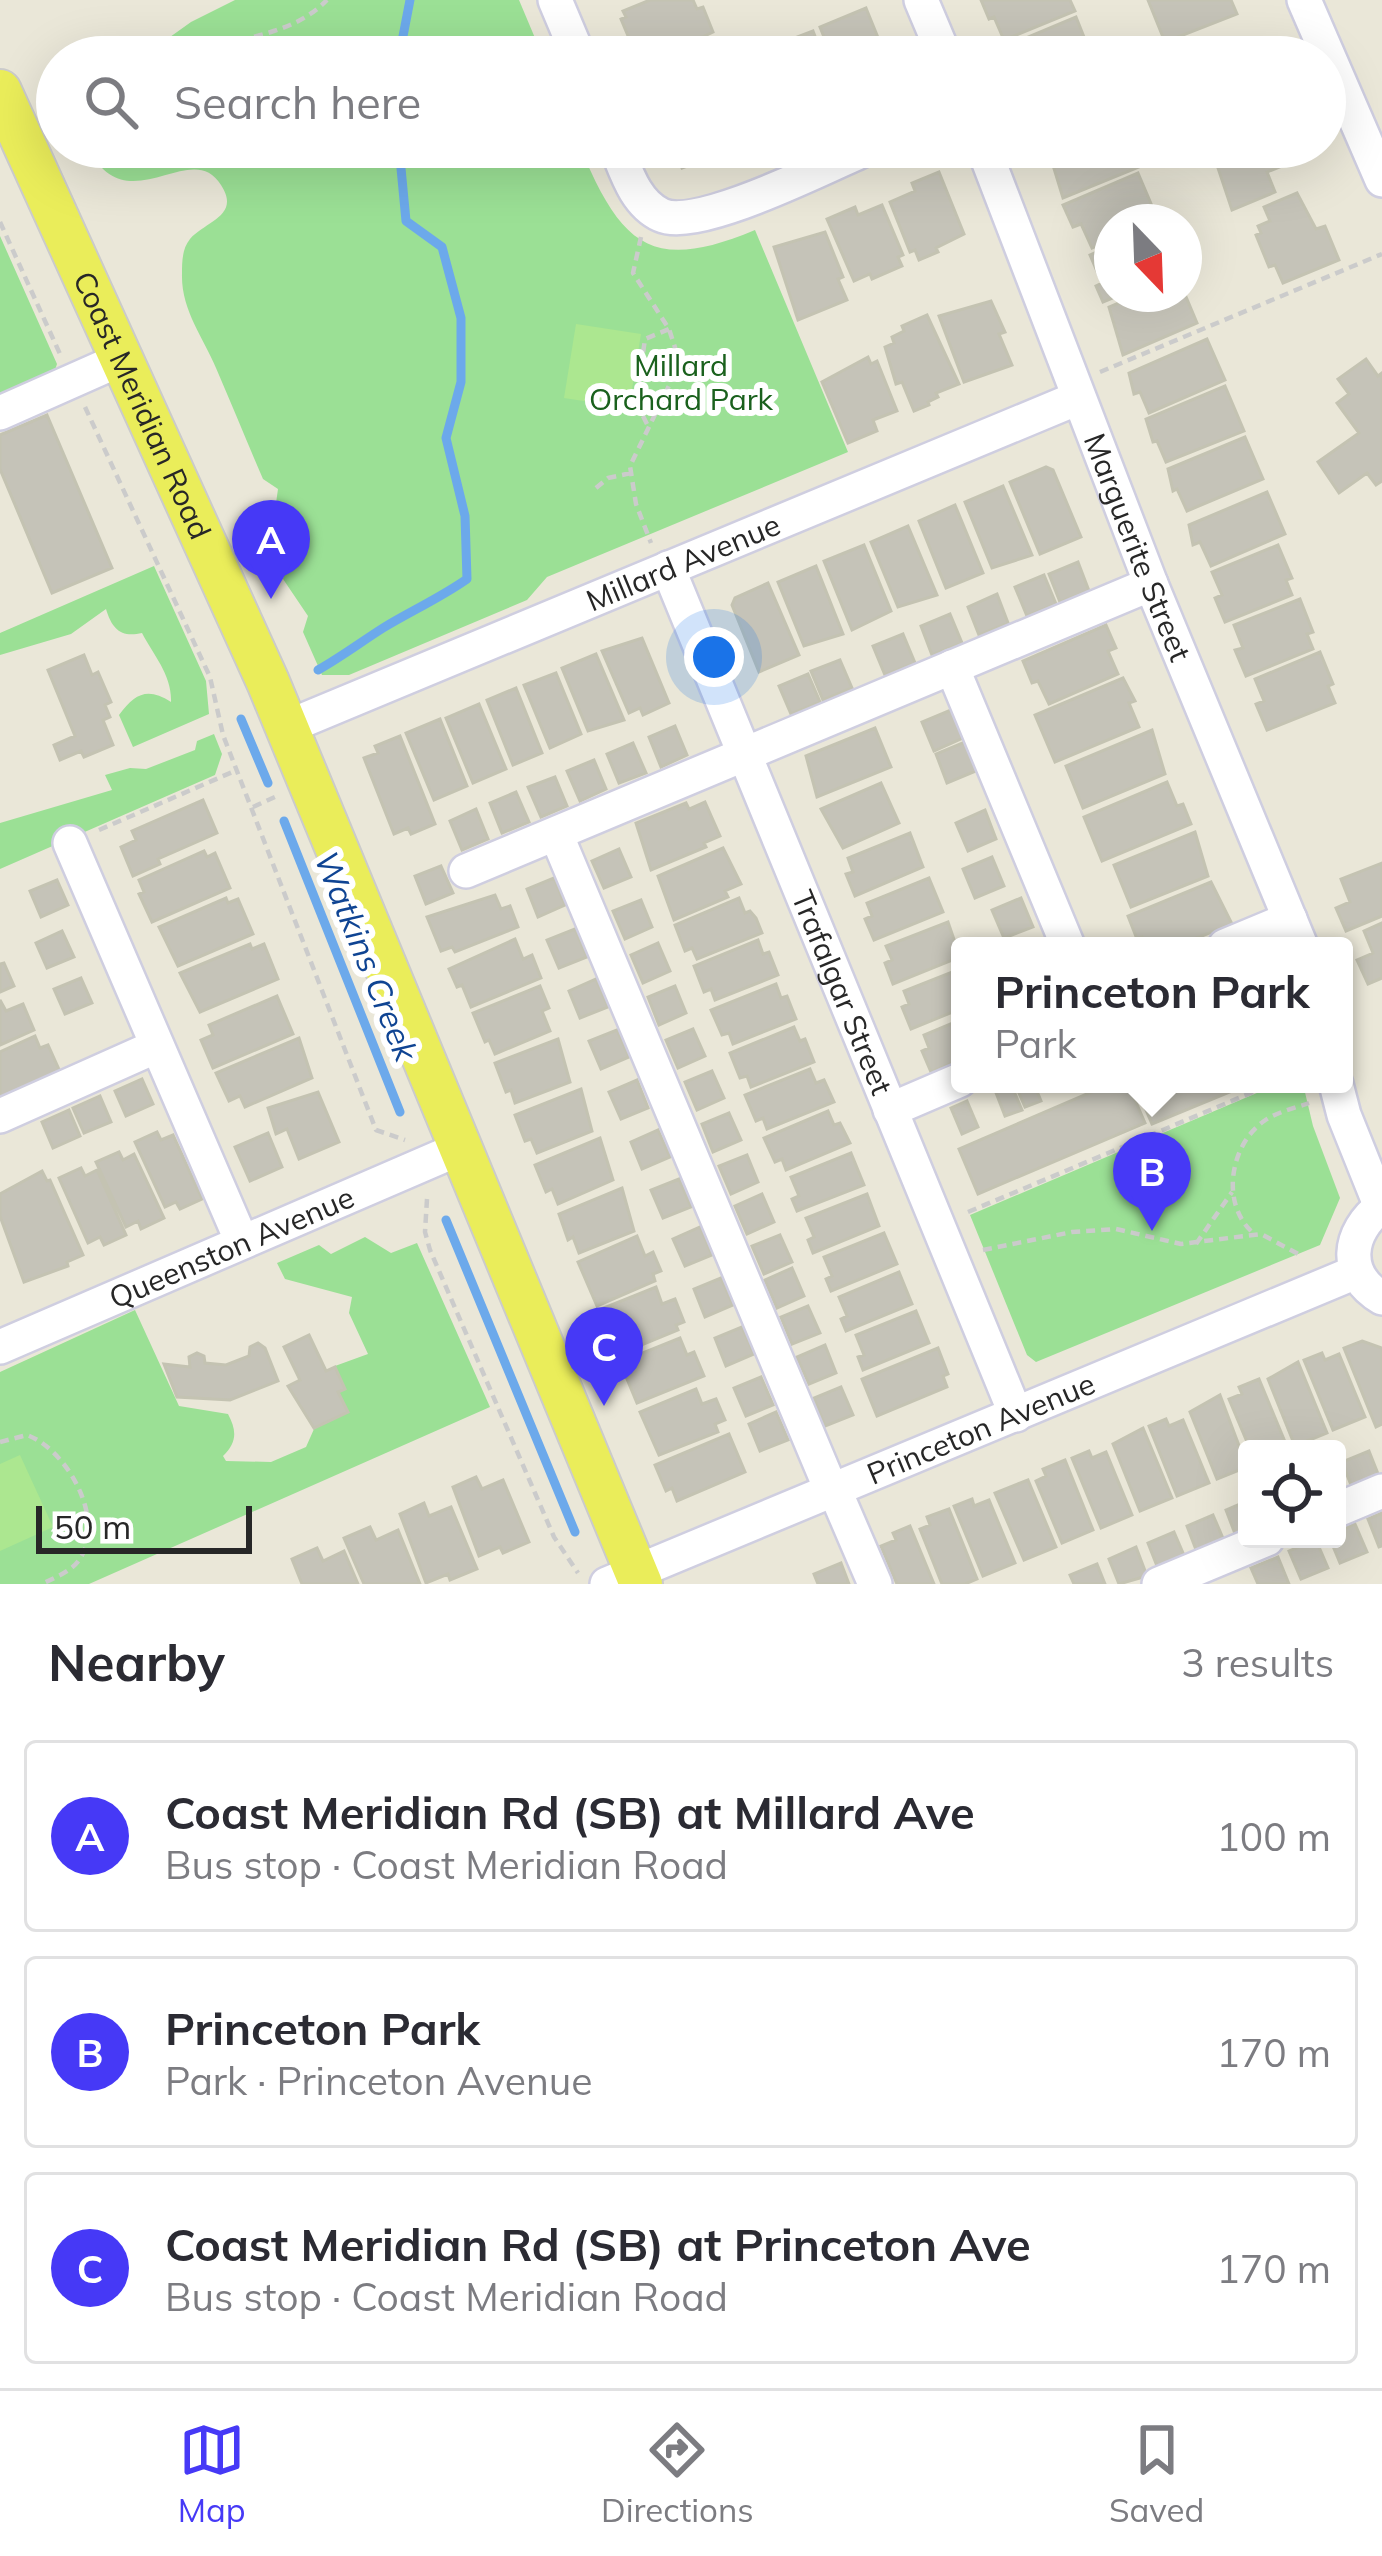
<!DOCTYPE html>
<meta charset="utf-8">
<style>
:root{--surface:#fff;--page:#f7f7f7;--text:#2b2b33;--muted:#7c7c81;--line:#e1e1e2;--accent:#4639f6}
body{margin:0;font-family:Mulish,sans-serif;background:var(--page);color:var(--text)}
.controls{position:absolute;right:36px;bottom:36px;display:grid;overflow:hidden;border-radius:12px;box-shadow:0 12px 48px #0002}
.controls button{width:108px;height:108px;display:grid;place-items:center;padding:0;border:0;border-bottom:3px solid var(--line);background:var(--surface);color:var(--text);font:60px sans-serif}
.compass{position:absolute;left:1094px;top:204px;width:108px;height:108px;border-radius:50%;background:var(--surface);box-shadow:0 12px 48px #0002;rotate:157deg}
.scale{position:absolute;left:36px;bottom:30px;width:216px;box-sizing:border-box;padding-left:12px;border:6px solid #272727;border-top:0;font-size:33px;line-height:42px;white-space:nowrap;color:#272727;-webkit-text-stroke:9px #fff;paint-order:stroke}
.you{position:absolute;left:714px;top:657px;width:42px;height:42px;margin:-30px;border:9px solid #fff;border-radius:50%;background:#1a73e8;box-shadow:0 0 0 18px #1a73e833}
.badge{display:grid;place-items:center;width:78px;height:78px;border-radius:50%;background:var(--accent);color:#fff;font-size:39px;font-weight:700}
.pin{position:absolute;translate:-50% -99px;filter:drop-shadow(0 3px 6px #0008)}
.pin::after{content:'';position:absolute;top:63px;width:42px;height:36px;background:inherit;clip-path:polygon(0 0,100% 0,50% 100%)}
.popup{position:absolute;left:951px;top:937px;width:402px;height:156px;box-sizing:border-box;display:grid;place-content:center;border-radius:12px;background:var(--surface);filter:drop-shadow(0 3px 9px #0005);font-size:39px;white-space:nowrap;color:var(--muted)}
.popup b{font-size:45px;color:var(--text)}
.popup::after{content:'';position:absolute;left:50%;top:100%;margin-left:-24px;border:24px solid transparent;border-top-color:var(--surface)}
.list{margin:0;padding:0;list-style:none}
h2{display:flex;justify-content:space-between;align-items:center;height:156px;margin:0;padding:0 48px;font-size:51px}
h2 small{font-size:39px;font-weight:400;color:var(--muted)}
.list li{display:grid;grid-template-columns:78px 1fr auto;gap:36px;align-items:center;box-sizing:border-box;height:192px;margin:0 24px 24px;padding:0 24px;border:3px solid var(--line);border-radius:12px}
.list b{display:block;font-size:45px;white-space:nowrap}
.list p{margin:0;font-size:39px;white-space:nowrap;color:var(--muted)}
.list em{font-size:39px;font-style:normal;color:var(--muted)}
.icon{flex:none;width:66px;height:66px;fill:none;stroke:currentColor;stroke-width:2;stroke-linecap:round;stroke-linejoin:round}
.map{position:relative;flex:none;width:1382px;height:1584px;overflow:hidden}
.search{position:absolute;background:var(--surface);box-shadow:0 12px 48px #0002;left:36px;right:36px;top:36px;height:132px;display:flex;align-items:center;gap:30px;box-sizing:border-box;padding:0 42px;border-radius:66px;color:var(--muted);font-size:45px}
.sheet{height:804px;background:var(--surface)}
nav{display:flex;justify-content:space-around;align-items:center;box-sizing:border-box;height:168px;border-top:3px solid var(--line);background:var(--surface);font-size:33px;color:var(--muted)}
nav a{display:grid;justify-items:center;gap:6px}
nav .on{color:var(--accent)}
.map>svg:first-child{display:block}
</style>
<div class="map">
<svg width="1382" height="1584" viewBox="0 0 1382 1584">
<rect width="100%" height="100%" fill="#eae7d8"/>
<path fill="#9be095" d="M235 0H519L543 57H142L191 22Z
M88 147H580C621 244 650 274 755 230L848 452 547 577 527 600 349 675H322L303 632 308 616 283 579 288 560 275 510 278 489 263 479C247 442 232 405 216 368 203 337 181 310 182 274 182 262 182 249 190 239 206 221 241 216 221 185 191 136 126 226 88 147Z
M0 236 57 364 55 370 0 395Z
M154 566 206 681 209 714 133 747 119 715C135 693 148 687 171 702 172 675 154 656 142 633 121 638 112 629 106 609L71 634 0 655V633Z
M214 734 222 754 215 775 0 869V823L112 790 105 775 130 768 146 769 195 750 197 741Z
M1278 1084H1303L1313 1126 1340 1198 1320 1245 1036 1362 1027 1355 970 1215Z
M365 1237 391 1253 417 1243 490 1407 89 1584H0V1372L135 1310 179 1406 228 1414C237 1431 237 1442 223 1456L226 1461 271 1462 306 1447 314 1429 347 1412 338 1392 345 1388 335 1366 368 1354 349 1313 352 1297 285 1279 277 1263 319 1245 331 1254Z"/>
<path fill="#ace790" d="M576 324 641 334 629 408 564 398Z
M20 1455 53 1527 0 1551V1464Z"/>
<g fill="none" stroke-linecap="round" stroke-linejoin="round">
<path stroke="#6ca9eb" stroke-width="9" d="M399 57 410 0
M318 670C341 657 361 642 383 628 411 611 440 598 467 579L465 516 446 438 461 382V318L442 247 406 221 399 147
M241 719 268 783
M284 821 400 1112
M446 1220 575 1532"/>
</g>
<path fill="#c5c3b8" stroke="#c4c3b2" stroke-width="3" d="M650 0H693L697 9 703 7 713 32 660 57H642L636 41 631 43 621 19 626 17 623 11Z
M981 0H1070L1075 11 1004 40 994 17 989 19Z
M1148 0H1231L1237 14 1165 42Z
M866 8 881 45 886 43 892 57H832L820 27Z
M1076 17 1092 57H1012L1007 46Z
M813 31 823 57H780L789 53 784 42Z
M1198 42 1204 57H1167L1180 49Z
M664 147H708L699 151 698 162 682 168 679 161 671 164Z
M1053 147H1131L1139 167 1063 198 1048 149Z
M1211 147H1285L1292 162 1267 172 1275 192 1232 210Z
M939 172 964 234 936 248 938 252 919 260 915 250 910 252 890 202 915 191 912 183Z
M1138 173 1158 220 1112 222V239L1092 248 1081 224 1073 227 1063 205Z
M1297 193 1316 229 1325 226 1339 260 1283 283 1275 265 1269 267 1256 235 1261 233 1258 226 1270 221 1264 207Z
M882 205 903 255 898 257 902 266 872 279 870 274 854 281 827 219 855 207 858 215Z
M825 232 843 277 838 279 847 300 798 320 774 247Z
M1112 245V294H1122L1103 302 1096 286 1102 283 1090 255Z
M1184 292 1197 323 1123 355 1109 307 1140 294Z
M991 301 1005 332 999 334 1012 365 964 382 939 316Z
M927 315 959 384 936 393 938 397 928 402 929 405 914 411 902 382 896 384 885 347 894 343 892 337 904 331 902 326Z
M1207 339 1225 380 1149 413 1140 392 1134 394 1129 373Z
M868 357 871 364 877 361 897 411 873 420 877 431 848 443 822 382Z
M1366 359 1378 376 1382 373V481L1376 485 1367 473 1339 493 1318 462 1359 433 1337 403 1349 394 1338 379Z
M1225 386 1244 431 1166 462 1157 441 1153 442 1146 419Z
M47 415 112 568 52 593 0 469V435Z
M1245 437 1263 479 1187 511 1177 489 1173 491 1168 469Z
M1046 467 1053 470 1081 537 1040 554 1010 482Z
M1003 486 1032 555 992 568 965 502Z
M1267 492 1285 534 1211 566 1200 542 1193 545 1189 525Z
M955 505 983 573 946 588 919 521Z
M908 526 937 595 898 607 871 542Z
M864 545 891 611 852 630 824 561Z
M1278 545 1292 578 1286 580 1292 595 1225 622 1215 598 1222 595 1212 572Z
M1078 562 1089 591 1060 602 1049 574Z
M816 566 843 634 804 646 778 582Z
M1044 575 1056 604 1027 616 1015 587Z
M768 583 799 655 759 672 732 605 735 598Z
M997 594 1008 623 979 635 968 607Z
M1300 599 1313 632 1307 634 1313 649 1246 676 1235 650 1243 648 1234 625Z
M950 614 962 643 932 655 921 626Z
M1106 625 1116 648 1108 651 1118 674 1049 704 1038 681 1032 683 1023 661Z
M903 634 915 663 885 675 873 646Z
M642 638 669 703 643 715 640 708 629 713 602 651Z
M1320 652 1333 684 1328 686 1335 703 1267 730 1256 704 1264 701 1255 679Z
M596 654 624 720 588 731 562 668Z
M84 655 92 675 98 672 111 702 105 705 110 717 103 720 113 745 84 757 81 751 60 760 54 745 75 736 48 670Z
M840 660 852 688 823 700 811 671Z
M556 673 581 734 550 748 524 685Z
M808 674 820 702 791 714 779 686Z
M1123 678 1135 701 1129 703 1139 727 1055 762 1035 715Z
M516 688 542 753 513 765 487 700Z
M479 704 506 769 473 783 446 718Z
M951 710 963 738 934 751 922 722Z
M440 719 467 786 434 800 406 733Z
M675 726 687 755 661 767 649 737Z
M875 728 891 767 817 797 806 756Z
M1152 730 1165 774 1083 808 1066 766Z
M400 736 435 824 411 834 408 828 394 834 364 758 378 753 375 746Z
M965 742 976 771 947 783 936 754Z
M633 743 646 773 619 783 607 754Z
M594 760 606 789 580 801 567 771Z
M555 777 567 806 541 817 528 787Z
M1167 782 1177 806 1183 804 1191 824 1102 861 1084 817Z
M881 783 899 823 843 848 821 809Z
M516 792 529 822 502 833 490 803Z
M203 800 217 833 158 859 160 864 133 876 121 847 136 840 132 831Z
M705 802 720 836 704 843 706 847 651 870 636 823 686 803 689 809Z
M476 809 488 839 462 850 450 821Z
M985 810 996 839 968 851 956 823Z
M1195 832 1208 876 1131 907 1114 865Z
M910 833 923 867 855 896 846 874 853 872 848 858Z
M723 848 741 884 725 891 728 897 674 920 658 876Z
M619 849 631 877 604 888 592 861Z
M204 851 207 857 215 853 230 888 152 922 139 894 144 892 139 880Z
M992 857 1004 886 975 898 963 869Z
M1382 863V916L1346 931 1336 908 1350 902 1341 879Z
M441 866 453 893 426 904 415 876Z
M554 878 565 905 538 917 527 889Z
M929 878 943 912 874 940 865 919 872 916 867 903Z
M57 880 68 905 41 917 30 891Z
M1211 882 1232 924 1177 946H1145L1142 937 1137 939 1128 916Z
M495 895 501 909 510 906 518 927 455 952 452 947 441 951 427 917Z
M226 898 228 903 238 899 253 934 178 966 159 927Z
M739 898 745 913 750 911 756 918 762 933 697 959 692 948 685 951 675 925Z
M1021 898 1033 927 1004 938 992 910Z
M641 900 652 927 625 939 613 911Z
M948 922 960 957 893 984 885 963 892 960 886 946Z
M1382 923V978L1368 984 1357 960 1373 953 1364 931Z
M575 929 587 957 559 968 547 940Z
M62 931 74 957 47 968 36 943Z
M515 939 523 959 532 955 541 978 471 1007 462 985 457 987 449 969Z
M758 940 763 954 769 952 778 975 715 1000 711 989 704 992 694 966Z
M658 943 670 971 643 983 631 955Z
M250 944 252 949 264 944 278 979 200 1012 180 973Z
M4 963 14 986 0 992V964Z
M960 969V1009L911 1029 902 1007 909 1004 904 991Z
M81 978 92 1003 65 1014 54 989Z
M596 979 608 1007 580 1018 569 991Z
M776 984 781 998 787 996 796 1019 733 1044 729 1033 722 1035 711 1010Z
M540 986 549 1008 542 1011 550 1031 495 1054 489 1040 485 1042 473 1013Z
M675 986 686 1013 659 1025 648 997Z
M277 996 293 1034 213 1068 201 1040 213 1035 209 1025Z
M0 1000 6 1011 23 1004 34 1030 0 1045Z
M960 1020V1060L931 1072 922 1051 929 1048 924 1035Z
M794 1027 800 1041 805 1039 814 1062 751 1087 747 1076 740 1078 730 1053Z
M693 1029 705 1056 678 1068 666 1040Z
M617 1030 629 1057 601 1069 589 1041Z
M35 1036 40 1048 48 1045 61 1074 0 1100V1052Z
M299 1038 312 1078 245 1107 240 1096 229 1101 216 1073Z
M558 1039 570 1082 515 1103 511 1090 506 1092 495 1063Z
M810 1069 816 1083 824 1080 834 1102 767 1129 763 1118 756 1121 745 1095Z
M712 1071 724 1098 697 1110 685 1082Z
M142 1079 153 1104 126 1116 115 1091Z
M637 1080 648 1108 621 1119 609 1092Z
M1011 1084 1022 1110 1005 1116 995 1090Z
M1015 1084H1034L1041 1101 1025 1107Z
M1110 1084H1128L1145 1123 978 1194 959 1149Z
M1135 1084H1241L1242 1087 1152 1124Z
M581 1089 592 1131 537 1153 531 1139 525 1141 515 1115Z
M318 1092 339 1142 299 1159 287 1129 276 1134 268 1108Z
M100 1096 111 1122 84 1133 73 1108Z
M967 1101 978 1127 962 1134 951 1108Z
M69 1110 80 1136 53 1148 42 1122Z
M828 1111 834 1125 840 1123 850 1143 786 1170 782 1159 775 1162 764 1138Z
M729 1113 741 1140 713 1152 702 1124Z
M658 1130 670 1157 642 1169 631 1142Z
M157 1132 161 1140 173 1135 202 1199 180 1209 176 1202 165 1207 135 1142Z
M268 1133 282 1167 250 1181 235 1147Z
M600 1138 613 1180 558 1204 552 1189 546 1192 535 1165Z
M119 1152 123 1160 134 1154 164 1218 141 1229 138 1221 126 1227 96 1162Z
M851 1153 864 1185 797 1211 792 1199 799 1196 791 1177Z
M747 1155 758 1182 731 1194 719 1166Z
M81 1168 85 1176 97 1170 126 1235 104 1245 100 1237 88 1243 59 1178Z
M42 1171 47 1181 50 1180 83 1255 67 1262 68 1266 24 1282 0 1216V1194Z
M679 1179 691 1207 663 1218 651 1190Z
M622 1188 634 1231 579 1253 573 1237 568 1240 559 1214Z
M762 1194 774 1222 747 1234 735 1206Z
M867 1194 879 1226 813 1253 808 1240 814 1237 806 1218Z
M700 1227 712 1255 685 1266 673 1239Z
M884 1233 897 1264 831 1291 826 1279 832 1276 824 1257Z
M780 1235 792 1262 764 1274 752 1246Z
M637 1236 645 1256 653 1252 661 1271 653 1274 655 1281 597 1306 578 1262Z
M792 1268 804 1296 777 1308 765 1280Z
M899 1272 912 1304 846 1331 841 1319 847 1316 839 1297Z
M721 1278 733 1305 705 1317 694 1289Z
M656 1287 662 1304 675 1299 684 1322 676 1325 678 1330 617 1355 612 1341 609 1343 599 1310Z
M808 1306 820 1333 792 1344 781 1317Z
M916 1311 929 1343 863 1370 858 1357 864 1355 856 1335Z
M742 1327 754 1354 726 1366 715 1338Z
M309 1335 326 1371 335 1367 345 1389 338 1392 348 1412 314 1428 288 1386 300 1380 284 1347Z
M680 1338 687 1355 694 1352 704 1376 637 1403 620 1362Z
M1362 1341 1382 1348V1424L1376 1427 1344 1348Z
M258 1343 265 1348 278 1381 230 1400 177 1397 164 1364 190 1367 189 1357 197 1353 204 1356 205 1363 226 1365 249 1356 250 1347Z
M825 1345 836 1373 809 1384 797 1357Z
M938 1348 948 1374 943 1376 947 1387 877 1416 862 1379Z
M1322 1353 1325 1360 1339 1354 1365 1417 1333 1430 1304 1360Z
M1298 1362 1327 1433 1295 1446 1268 1379Z
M761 1377 773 1405 746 1416 734 1388Z
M1259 1379 1288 1449H1250L1229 1399 1242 1394 1239 1387Z
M841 1387 853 1415 825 1426 814 1398Z
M696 1389 702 1404 716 1399 725 1420 715 1424 718 1432 659 1455 640 1412Z
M1220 1395 1247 1467 1217 1479 1190 1412Z
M776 1412 788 1440 760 1451 749 1424Z
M1166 1419 1169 1426 1183 1420 1209 1483 1177 1496 1149 1426Z
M1143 1428 1172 1498 1140 1511 1113 1444Z
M729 1434 745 1472 677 1501 672 1488 666 1491 655 1465Z
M1089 1451 1092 1458 1106 1452 1132 1515 1101 1528 1072 1458Z
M1369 1451 1380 1479 1353 1490 1342 1462Z
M1065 1460 1093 1530 1062 1543 1036 1481 1046 1476 1043 1469Z
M476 1477 482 1489 503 1480 529 1542 503 1553 500 1547 479 1556 453 1487Z
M1028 1480 1056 1547 1024 1560 995 1493Z
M972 1499 974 1506 989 1500 1015 1563 983 1576 954 1506Z
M1247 1501V1534L1237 1539 1226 1510Z
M424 1503 429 1516 451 1507 477 1569 450 1580 448 1574 426 1583 400 1514Z
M949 1509 977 1579 965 1584H942L920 1529 930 1525 927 1517Z
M1382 1513V1546L1379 1547 1368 1519Z
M1213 1515 1225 1543 1198 1555 1187 1526Z
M1355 1524 1367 1552 1340 1563 1330 1539H1337V1532Z
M910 1526 934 1584H897L881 1546 896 1540 893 1533Z
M370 1527 376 1540 398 1530 420 1584H364L344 1538Z
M1174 1532 1186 1560 1159 1571 1148 1543Z
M1316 1540 1328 1568 1301 1579 1289 1551Z
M1136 1547 1147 1576 1119 1584 1109 1559Z
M317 1548 323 1561 344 1551 358 1584H302L292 1559Z
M1278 1557 1289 1584H1258L1251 1568Z
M841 1563 849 1584H818L814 1574Z
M1097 1564 1105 1584H1074L1070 1575Z"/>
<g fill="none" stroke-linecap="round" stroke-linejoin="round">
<defs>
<g id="minor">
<path d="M555 0 579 57"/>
<path d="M921 0 945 57"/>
<path d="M1304 0 1382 180"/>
<path d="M616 147C626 171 635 203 661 215 698 232 830 164 870 147"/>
<path id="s1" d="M983 147 1151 584 1301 946"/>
<path d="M0 413 124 358"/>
<path id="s2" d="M668 568 1016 1415"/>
<path d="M952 667 1068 946"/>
<path id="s3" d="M287 727 1078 398"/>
<path d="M556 834 832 1492"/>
<path d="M70 843 242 1242"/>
<path d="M466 871 1151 584"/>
<path d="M1225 946 1290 919"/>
<path d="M1336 1084 1344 1115 1381 1207"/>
<path d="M890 1110 960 1080"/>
<path d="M0 1116 157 1046"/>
<path d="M1382 1206C1347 1232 1342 1275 1382 1298"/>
<path id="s4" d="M0 1347 461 1148"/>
<path d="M835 1491 875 1584"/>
<path d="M1337 1510 1382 1491"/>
<path id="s5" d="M607 1584 1356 1272"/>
<path d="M1159 1584 1267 1539"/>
</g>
<g id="major">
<path id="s6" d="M0 91 268 682 641 1584"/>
</g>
</defs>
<use href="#minor" stroke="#cfcee0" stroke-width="38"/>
<use href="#major" stroke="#cbcbcb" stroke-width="46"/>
<path stroke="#cbcbcb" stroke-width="4.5" stroke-dasharray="9 6" stroke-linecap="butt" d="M182 57C231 36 288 40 327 0
M0 222 60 354
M641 237 633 273 669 329 680 363 630 466 636 504 651 543
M1100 372 1382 254
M85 407 210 677 223 735 376 1130 405 1140
M647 424 636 402 645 339 669 329
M596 488 608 478 631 473
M253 807 275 797
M99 830 237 770
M427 1199 425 1232 430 1250 554 1537 578 1573
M968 1212 1272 1084
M1251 1231C1221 1202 1230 1145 1264 1121 1277 1112 1295 1108 1309 1103
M1196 1244 1232 1192
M983 1250 1072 1232 1116 1229 1181 1244 1261 1234 1302 1256
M0 1442 27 1435C66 1449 105 1517 81 1557 73 1571 56 1577 42 1584"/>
<use href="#minor" stroke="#fff" stroke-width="33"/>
<use href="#major" stroke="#eaed5a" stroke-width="42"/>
</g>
<g text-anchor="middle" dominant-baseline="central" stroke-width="12" stroke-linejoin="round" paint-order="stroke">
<g font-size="30" fill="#1a611d" stroke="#fff">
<text x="681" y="365">Millard<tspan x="681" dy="34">Orchard Park</tspan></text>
</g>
<g font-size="30" fill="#272727" stroke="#fff">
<text stroke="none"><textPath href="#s6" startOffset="345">Coast Meridian Road</textPath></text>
<text stroke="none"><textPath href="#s1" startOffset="429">Marguerite Street</textPath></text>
<text stroke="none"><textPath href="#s3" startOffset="429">Millard Avenue</textPath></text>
<text stroke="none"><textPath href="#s2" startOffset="459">Trafalgar Street</textPath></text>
<text stroke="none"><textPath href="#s4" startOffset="252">Queenston Avenue</textPath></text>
<text stroke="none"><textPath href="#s5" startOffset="405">Princeton Avenue</textPath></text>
</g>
<g font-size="33" font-style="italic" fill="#0f4493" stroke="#fff">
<text transform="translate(367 956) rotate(68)">Watkins Creek</text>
</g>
</g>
</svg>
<div class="controls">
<button><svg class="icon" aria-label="locate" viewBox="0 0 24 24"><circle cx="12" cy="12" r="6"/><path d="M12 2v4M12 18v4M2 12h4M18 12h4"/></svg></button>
</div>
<svg class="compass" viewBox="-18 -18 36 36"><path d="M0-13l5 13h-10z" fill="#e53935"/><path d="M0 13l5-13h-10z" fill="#7c7c81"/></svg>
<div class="scale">50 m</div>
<div class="you"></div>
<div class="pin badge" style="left:271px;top:599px">A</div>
<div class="pin badge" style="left:1152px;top:1231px">B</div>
<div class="popup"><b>Princeton Park</b>Park</div>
<div class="pin badge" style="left:604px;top:1406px">C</div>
<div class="search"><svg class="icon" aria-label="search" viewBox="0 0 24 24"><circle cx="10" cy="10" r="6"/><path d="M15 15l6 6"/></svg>Search here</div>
</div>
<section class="sheet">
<h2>Nearby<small>3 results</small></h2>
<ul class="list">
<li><span class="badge">A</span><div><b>Coast Meridian Rd (SB) at Millard Ave</b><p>Bus stop · Coast Meridian Road</p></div><em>100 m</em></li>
<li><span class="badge">B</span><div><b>Princeton Park</b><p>Park · Princeton Avenue</p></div><em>170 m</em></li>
<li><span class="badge">C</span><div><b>Coast Meridian Rd (SB) at Princeton Ave</b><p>Bus stop · Coast Meridian Road</p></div><em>170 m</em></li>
</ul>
</section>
<nav>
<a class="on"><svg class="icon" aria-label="map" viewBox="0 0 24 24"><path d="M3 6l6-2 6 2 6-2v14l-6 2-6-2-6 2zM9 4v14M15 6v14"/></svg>Map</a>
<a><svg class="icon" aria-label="directions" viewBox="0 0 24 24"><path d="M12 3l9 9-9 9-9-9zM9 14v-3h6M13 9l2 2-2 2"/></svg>Directions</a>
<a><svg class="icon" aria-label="saved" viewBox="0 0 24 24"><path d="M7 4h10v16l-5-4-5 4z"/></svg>Saved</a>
</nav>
